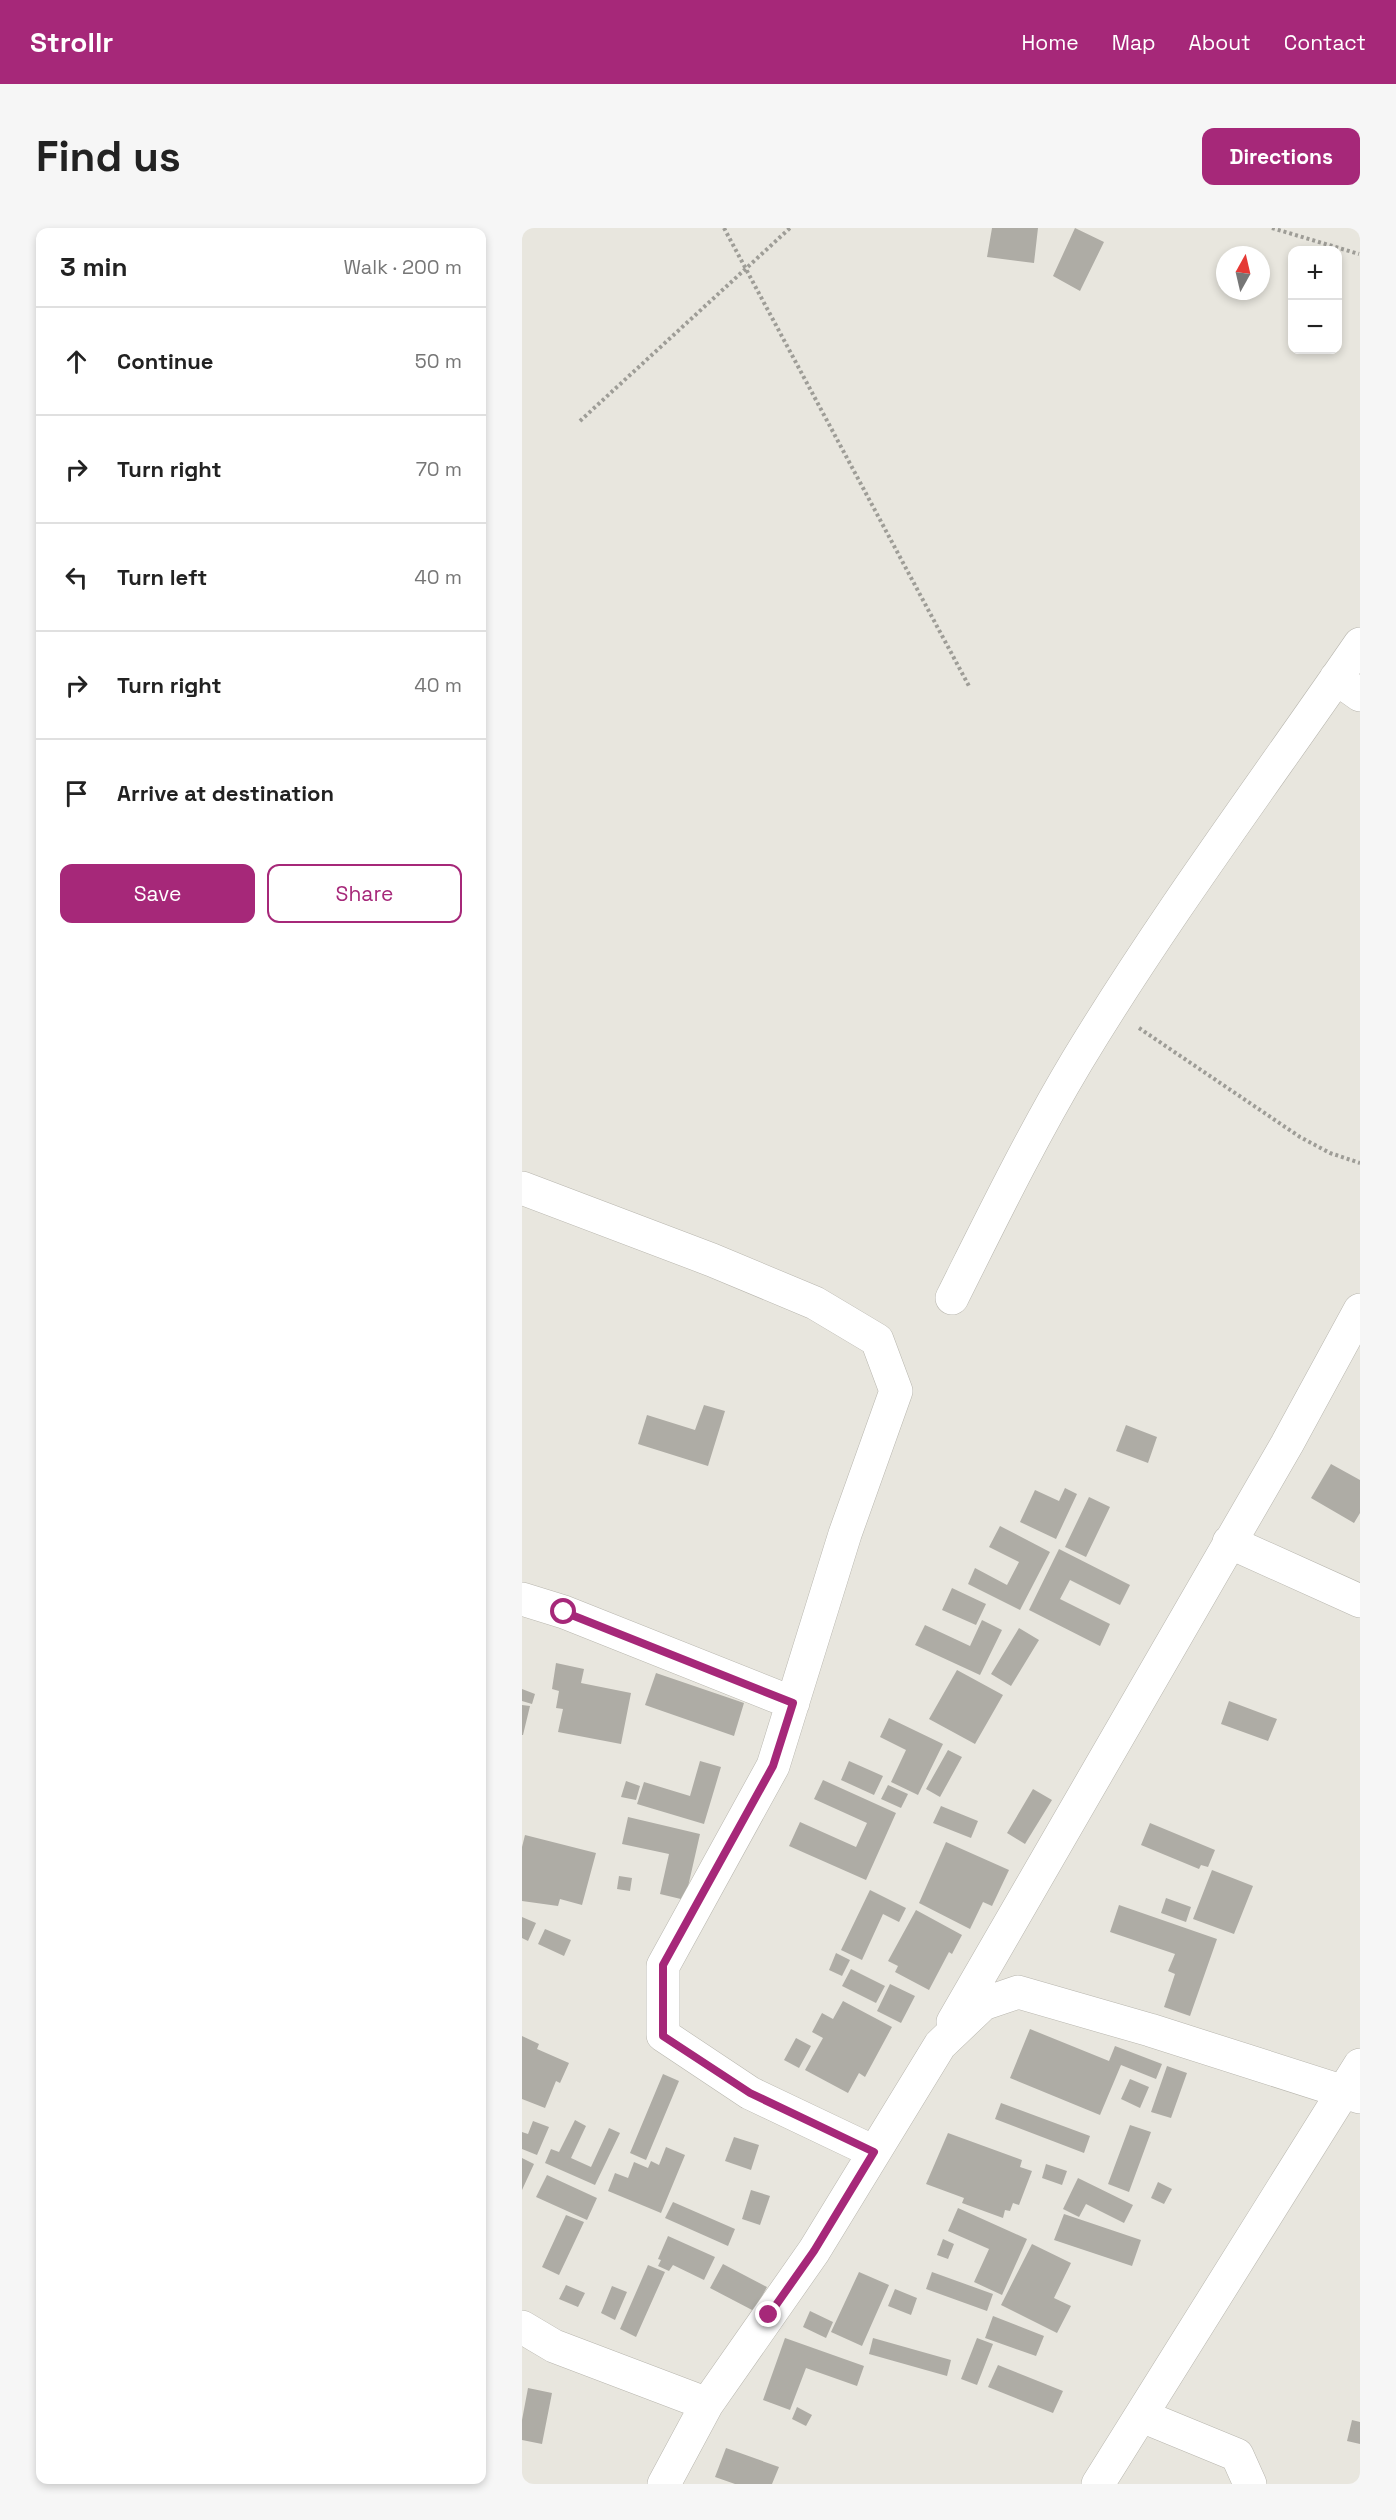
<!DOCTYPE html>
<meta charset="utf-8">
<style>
:root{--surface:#fff;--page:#f6f6f6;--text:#222;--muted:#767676;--line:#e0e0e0;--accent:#a62879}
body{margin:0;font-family:"Space Grotesk",sans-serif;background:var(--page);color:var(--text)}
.controls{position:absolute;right:18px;top:18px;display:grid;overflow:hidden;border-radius:12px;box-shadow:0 3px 9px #0003}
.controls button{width:54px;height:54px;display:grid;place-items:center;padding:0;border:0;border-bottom:2px solid var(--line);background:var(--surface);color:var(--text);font:30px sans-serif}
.compass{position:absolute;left:694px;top:18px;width:54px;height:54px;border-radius:50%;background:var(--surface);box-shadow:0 3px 9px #0003;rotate:8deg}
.stop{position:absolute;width:18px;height:18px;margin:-14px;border:4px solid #a62879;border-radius:50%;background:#fff}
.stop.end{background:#a62879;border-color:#fff;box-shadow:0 2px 6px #0008}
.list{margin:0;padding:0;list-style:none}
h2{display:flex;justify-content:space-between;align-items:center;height:78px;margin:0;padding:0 24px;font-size:26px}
h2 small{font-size:20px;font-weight:400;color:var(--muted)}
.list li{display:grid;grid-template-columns:39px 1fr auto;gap:18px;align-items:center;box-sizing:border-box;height:108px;padding:0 24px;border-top:2px solid var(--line)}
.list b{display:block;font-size:22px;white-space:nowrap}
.list em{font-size:20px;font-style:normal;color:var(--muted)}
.actions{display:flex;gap:12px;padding:18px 24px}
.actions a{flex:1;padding:14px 0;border:2px solid var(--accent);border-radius:12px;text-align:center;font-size:21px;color:var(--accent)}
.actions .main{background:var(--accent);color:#fff}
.icon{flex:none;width:33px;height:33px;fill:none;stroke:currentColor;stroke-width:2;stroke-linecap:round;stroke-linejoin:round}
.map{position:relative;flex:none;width:838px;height:2256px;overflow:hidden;border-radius:12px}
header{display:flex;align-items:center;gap:36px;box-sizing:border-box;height:84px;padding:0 30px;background:var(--accent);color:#fff}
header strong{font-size:28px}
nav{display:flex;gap:33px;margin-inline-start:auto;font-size:21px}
.intro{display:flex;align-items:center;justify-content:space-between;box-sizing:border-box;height:144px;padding:0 36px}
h1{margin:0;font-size:42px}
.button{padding:15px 27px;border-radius:12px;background:var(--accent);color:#fff;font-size:21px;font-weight:700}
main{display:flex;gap:36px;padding:0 36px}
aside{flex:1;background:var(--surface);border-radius:12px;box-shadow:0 3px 9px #0003}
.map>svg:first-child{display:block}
</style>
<header>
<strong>Strollr</strong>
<nav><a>Home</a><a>Map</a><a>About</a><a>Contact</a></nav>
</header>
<div class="intro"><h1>Find us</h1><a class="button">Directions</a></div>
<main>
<aside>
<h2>3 min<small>Walk · 200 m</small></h2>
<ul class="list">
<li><svg class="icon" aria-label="ahead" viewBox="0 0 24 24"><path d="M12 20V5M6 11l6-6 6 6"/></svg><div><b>Continue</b></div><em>50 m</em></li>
<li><svg class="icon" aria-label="right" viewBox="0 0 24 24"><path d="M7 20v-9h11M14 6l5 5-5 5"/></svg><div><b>Turn right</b></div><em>70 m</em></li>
<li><svg class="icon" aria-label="left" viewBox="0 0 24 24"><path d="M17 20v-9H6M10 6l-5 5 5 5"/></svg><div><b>Turn left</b></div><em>40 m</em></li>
<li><svg class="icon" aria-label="right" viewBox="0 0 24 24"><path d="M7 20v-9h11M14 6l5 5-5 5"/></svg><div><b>Turn right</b></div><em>40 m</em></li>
<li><svg class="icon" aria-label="arrive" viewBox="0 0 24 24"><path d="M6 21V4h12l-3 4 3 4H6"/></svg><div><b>Arrive at destination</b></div></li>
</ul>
<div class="actions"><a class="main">Save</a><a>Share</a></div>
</aside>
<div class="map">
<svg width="838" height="2256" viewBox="0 0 838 2256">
<rect width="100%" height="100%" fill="#e8e6de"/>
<path fill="#aeaca5" d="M470 0H516L512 35 465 29Z
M553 0 582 14 558 63 531 48Z
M182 1177 203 1183 186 1238 116 1216 125 1187 173 1202Z
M604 1197 635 1209 626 1235 594 1223Z
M809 1236 838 1252V1285L832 1295 789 1270Z
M543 1260 555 1266 534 1311 498 1294 513 1262 537 1273Z
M567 1269 588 1279 564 1329 543 1319Z
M478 1298 528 1324 498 1382 446 1356 453 1340 485 1357 497 1334 467 1319Z
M537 1321 608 1357 598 1377 548 1352 538 1371 588 1396 578 1418 507 1382Z
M430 1360 464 1376 454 1397 420 1382Z
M460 1392 480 1402 458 1447 393 1417 403 1397 448 1418Z
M497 1400 517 1412 489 1458 469 1446Z
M34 1435 62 1441 59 1455 109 1465 99 1516 36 1504 41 1481 34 1480 37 1463 30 1461Z
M435 1442 481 1467 453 1516 407 1491Z
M134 1445 222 1475 212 1508 123 1477Z
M0 1461 13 1466 10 1476 0 1473Z
M707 1473 755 1491 746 1513 699 1496Z
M0 1477 8 1478 1 1507H0Z
M367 1490 421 1516 396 1567 369 1554 384 1522 358 1509Z
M426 1522 440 1529 418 1569 404 1561Z
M178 1533 199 1539 182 1596 115 1576 122 1554 168 1568Z
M327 1533 361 1548 352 1567 319 1552Z
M301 1552 374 1585 344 1652 267 1618 278 1594 334 1619 345 1595 292 1571Z
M104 1553 118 1558 114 1572 99 1569Z
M366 1557 386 1566 379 1580 359 1571Z
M511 1561 530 1572 503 1616 485 1605Z
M419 1578 456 1593 449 1610 411 1595Z
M106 1589 178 1606 163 1672 138 1666 147 1626 100 1616Z
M628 1595 693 1622 686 1639 679 1637 677 1641 619 1617Z
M3 1607 74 1625 60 1677 38 1671 36 1678 0 1673V1619Z
M424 1614 487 1642 470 1678 461 1674 448 1701 397 1675Z
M690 1642 731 1658 712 1706 671 1691Z
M97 1648 110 1650 108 1663 95 1661Z
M348 1662 384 1680 377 1694 361 1686 340 1732 319 1722Z
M644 1670 669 1679 664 1694 639 1685Z
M597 1677 695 1711 668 1788 642 1779 653 1746 646 1743 653 1726 588 1704Z
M394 1682 440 1707 430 1726 427 1724 407 1762 373 1744 376 1738 366 1733Z
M0 1689 14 1695 6 1713 0 1710Z
M23 1701 49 1712 42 1728 16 1716Z
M314 1725 328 1732 320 1748 307 1742Z
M329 1741 363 1758 354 1775 320 1758Z
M368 1756 393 1768 379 1795 355 1783Z
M321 1773 370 1799 343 1849 337 1845 326 1865 283 1842 301 1810 290 1804 300 1785 311 1791Z
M508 1801 587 1833 593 1818 640 1836 634 1851 599 1837 578 1887 488 1850Z
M0 1808 17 1816 15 1821 47 1835 38 1855 34 1853 23 1880 0 1871Z
M274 1810 289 1818 277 1840 262 1832Z
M645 1838 665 1845 649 1890 629 1884Z
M141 1846 157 1853 124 1932 108 1925Z
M608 1851 627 1859 618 1880 599 1871Z
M479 1875 568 1908 562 1925 473 1891Z
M53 1892 64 1898 49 1930 69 1939 87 1900 98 1905 73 1957 23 1935 29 1921 37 1924Z
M11 1893 27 1899 15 1927 0 1921V1904L6 1906Z
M608 1897 629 1904 607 1964 586 1956Z
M426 1905 500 1932 498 1939 510 1943 497 1977 491 1975 488 1983 483 1982 481 1990 440 1975 442 1970 404 1956Z
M212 1909 237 1917 229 1942 203 1933Z
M144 1919 163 1927 139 1985 86 1963 93 1945 106 1950 112 1934 126 1940 129 1933 137 1937Z
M0 1930 12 1936 0 1962Z
M524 1936 545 1943 540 1957 520 1950Z
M25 1947 75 1970 65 1992 14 1969Z
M556 1950 611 1977 602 1995 564 1976 557 1989 541 1981Z
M636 1954 650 1961 642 1976 629 1970Z
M229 1962 248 1968 238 1997 220 1991Z
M151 1974 213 2001 206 2018 143 1990Z
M436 1980 505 2011 480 2067 452 2054 467 2021 426 2003Z
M542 1986 619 2012 610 2038 532 2012Z
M44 1987 62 1994 37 2047 20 2039Z
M146 2008 193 2029 182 2052 151 2037 147 2043 136 2038 139 2032 136 2031Z
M421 2011 432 2016 426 2031 415 2027Z
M510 2016 549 2035 532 2070 549 2078 535 2105 479 2077Z
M201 2036 245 2059 232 2083 188 2060Z
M126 2037 143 2044 114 2109 98 2101Z
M337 2044 367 2057 340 2118 309 2104Z
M410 2044 471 2066 465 2083 404 2061Z
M44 2057 63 2065 56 2079 37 2071Z
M90 2058 105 2064 93 2092 79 2085Z
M373 2061 395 2070 389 2087 366 2078Z
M288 2083 311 2094 304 2110 281 2099Z
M471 2088 522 2108 514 2128 463 2110Z
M263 2110 342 2138 335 2158 284 2140 268 2182 241 2172Z
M351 2110 429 2132 425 2148 347 2126Z
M455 2110 471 2116 455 2157 439 2151Z
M476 2137 541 2163 531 2185 466 2159Z
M6 2160 30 2165 20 2216 0 2212V2192Z
M275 2179 290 2187 284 2198 270 2191Z
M830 2192 838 2194V2216L825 2213Z
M204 2220 257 2239 250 2256H213L193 2249Z"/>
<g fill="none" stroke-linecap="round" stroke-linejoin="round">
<defs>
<path id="minor" d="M814 450 838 467
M0 960 190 1032 293 1075 355 1112 374 1163 323 1306 251 1538 141 1738V1807L228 1865 352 1924
M430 1070C470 990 509 910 555 833 642 689 743 554 838 416
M707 1314 838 1373
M0 1371 42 1384 271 1475
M431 1794 765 1216 838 1082
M0 2099 32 2118 185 2176 292 2023 418 1817 461 1776 496 1764 628 1802 838 1869
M620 2188 715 2227 728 2256
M142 2256 185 2176
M576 2256 838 1837"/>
</defs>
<use href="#minor" stroke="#b8b6ae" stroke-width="34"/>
<path stroke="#9e9d97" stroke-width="4" stroke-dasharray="3 3" stroke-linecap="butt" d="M202 0 448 460
M750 0 837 26
M58 193 268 0
M617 800 778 909 808 925 838 935"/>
<use href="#minor" stroke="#fff" stroke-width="33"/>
</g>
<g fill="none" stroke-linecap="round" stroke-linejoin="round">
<path stroke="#a62879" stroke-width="8" d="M42 1384 271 1475 251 1538 141 1737V1808L228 1865 352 1924 292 2023 247 2087"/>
</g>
</svg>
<div class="controls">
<button>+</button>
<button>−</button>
</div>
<svg class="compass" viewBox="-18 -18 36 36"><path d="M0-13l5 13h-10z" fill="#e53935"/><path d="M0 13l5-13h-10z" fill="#767676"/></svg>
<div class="stop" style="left:42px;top:1384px"></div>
<div class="stop end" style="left:247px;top:2087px"></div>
</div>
</main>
